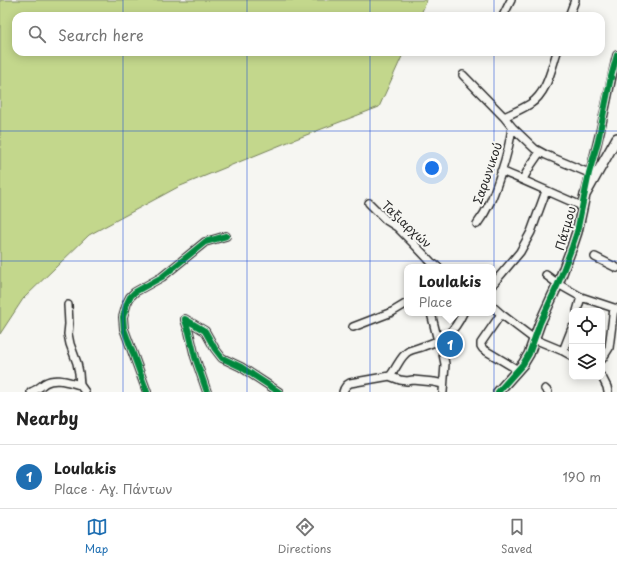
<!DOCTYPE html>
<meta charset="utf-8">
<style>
:root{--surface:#fff;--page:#f6f6f6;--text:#222;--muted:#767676;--line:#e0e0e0;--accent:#1f6fb2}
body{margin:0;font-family:"Playpen Sans",sans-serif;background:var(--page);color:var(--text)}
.controls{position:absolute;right:12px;bottom:12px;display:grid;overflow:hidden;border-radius:8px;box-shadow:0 2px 10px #0003}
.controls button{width:36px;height:36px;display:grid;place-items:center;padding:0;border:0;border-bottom:1px solid var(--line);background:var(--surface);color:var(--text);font:20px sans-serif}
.you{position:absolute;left:432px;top:168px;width:14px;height:14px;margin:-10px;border:3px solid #fff;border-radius:50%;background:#1a73e8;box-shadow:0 0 0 6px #1a73e833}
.badge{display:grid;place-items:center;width:26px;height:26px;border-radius:50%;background:var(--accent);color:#fff;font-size:13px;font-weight:700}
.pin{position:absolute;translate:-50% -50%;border:2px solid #fff;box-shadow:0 1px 4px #0006}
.popup{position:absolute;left:404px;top:264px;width:92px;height:52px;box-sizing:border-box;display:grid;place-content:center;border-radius:8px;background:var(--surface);filter:drop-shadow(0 1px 3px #0005);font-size:13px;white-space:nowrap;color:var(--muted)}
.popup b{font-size:15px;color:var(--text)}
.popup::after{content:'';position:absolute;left:50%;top:100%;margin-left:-8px;border:8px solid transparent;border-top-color:var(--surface)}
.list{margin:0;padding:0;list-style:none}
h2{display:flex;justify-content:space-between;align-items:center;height:52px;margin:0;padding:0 16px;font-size:17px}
h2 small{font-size:13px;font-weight:400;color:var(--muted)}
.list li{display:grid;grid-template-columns:26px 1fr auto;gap:12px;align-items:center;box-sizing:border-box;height:64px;padding:0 16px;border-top:1px solid var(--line)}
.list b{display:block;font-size:15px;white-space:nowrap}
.list p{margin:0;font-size:13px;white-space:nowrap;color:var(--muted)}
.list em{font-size:13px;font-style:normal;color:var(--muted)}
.icon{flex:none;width:22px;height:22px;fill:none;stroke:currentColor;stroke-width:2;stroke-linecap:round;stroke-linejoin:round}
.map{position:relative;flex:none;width:617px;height:392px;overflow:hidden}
.search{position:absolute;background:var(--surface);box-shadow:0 2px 10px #0003;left:12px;right:12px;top:12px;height:44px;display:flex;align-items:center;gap:10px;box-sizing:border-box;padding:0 14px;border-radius:12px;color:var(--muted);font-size:15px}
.sheet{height:116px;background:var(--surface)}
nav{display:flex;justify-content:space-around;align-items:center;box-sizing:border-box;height:56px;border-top:1px solid var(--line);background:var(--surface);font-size:11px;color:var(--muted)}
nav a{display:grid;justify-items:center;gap:2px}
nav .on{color:var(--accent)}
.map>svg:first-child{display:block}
</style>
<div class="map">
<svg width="617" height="392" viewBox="0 0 617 392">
<rect width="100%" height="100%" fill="#f6f6f2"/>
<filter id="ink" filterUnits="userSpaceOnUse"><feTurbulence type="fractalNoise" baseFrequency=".025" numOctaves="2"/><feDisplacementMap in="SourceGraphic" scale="8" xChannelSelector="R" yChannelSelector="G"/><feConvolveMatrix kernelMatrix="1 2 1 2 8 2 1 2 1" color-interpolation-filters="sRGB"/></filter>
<g filter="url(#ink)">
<path fill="#c3d78c" stroke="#77815c" d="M0 0H427L420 16H16V52H404L379 107 288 142 178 187 89 235 23 299 0 334Z"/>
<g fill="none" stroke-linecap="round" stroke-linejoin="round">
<defs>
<path id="street" d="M503 16 511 0
M569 16 575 0
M463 75 504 117 512 127 535 149 546 155 589 173
M504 117C513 113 522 109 530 104 547 93 551 70 557 52
M501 171C529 182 555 195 582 206
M523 179 531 165 540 152
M586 191C589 174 594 157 598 140 605 112 610 83 617 55
M369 203 386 220 397 227 413 243 431 262 438 267
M477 224C490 207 494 193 501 173 506 158 510 143 512 127
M595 257 617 268
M546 275 558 284 581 297 617 309
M493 284 520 252 531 232 546 191
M68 305 69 324 68 334 70 344 77 363 79 373 80 385 85 392
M493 307 501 314 534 339 563 351 572 356
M577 311 581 297
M431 313 438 341 442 349 445 364 443 392
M501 314 481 343V346L483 349 518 370
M353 327 392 312 407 303
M563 351 572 328
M602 359 609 348 614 308
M389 376 400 380 407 381 413 380 434 382 443 384
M602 377 607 387 608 392
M545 389 548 392
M31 392C37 390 40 387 45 383 56 377 68 382 80 385
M147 392 124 329 123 317 127 303 130 297 135 292 162 277 205 242 226 236
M207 392 195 357 189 332 185 320V319L205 331 215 349 222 358 241 367 279 392
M343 392C344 388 346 385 350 383L390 376C397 368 400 356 409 351 414 349 419 348 424 346 445 339 453 334 463 313"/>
<path id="secondary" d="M498 392 523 364 529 354 540 323 558 284 572 247 577 232 585 195 617 138"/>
</defs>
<use href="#street" stroke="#2b2b2b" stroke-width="10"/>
<use href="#secondary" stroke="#2b2b2b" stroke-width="12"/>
<use href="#street" stroke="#f6f6f2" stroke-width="7"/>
<use href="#secondary" stroke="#f6f6f2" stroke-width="9"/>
<defs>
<path id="cycleway" d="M147 392 124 329 123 317 127 303 130 297 135 292 162 277 205 242 226 236
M207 392 195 357 189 332 185 320V319L205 331 215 349 222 358 241 367 279 392
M498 392 523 364 529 354 540 323 558 284 572 247 577 232 589 173 598 141 611 77 617 55"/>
</defs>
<use href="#cycleway" stroke="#f6f6f2" stroke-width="8"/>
<use href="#cycleway" stroke="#00873e" stroke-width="6"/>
</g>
</g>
<path fill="none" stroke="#1d4ed8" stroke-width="1" stroke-opacity="0.55" d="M123 0V16M247 0V16M370 0V16M494 0V16M123 52V392M247 52V392M370 52V392M494 52V392M0 131H617M0 261H617"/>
<g text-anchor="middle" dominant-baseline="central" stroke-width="4" stroke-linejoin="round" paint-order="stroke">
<g font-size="12" fill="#2b2b2b" stroke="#f6f6f2">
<text transform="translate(487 173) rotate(-71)">Σαρωνικού</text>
<text transform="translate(407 224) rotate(43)">Ταξιαρχών</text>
<text transform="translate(565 228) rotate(-74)">Πάτμου</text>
</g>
</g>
</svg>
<div class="controls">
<button><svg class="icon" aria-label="locate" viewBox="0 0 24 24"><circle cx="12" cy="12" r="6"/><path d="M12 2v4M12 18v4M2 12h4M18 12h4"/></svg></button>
<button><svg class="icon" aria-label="layers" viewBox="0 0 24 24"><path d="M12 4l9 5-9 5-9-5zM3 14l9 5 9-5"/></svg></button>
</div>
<div class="you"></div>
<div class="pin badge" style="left:450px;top:344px">1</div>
<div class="popup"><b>Loulakis</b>Place</div>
<div class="search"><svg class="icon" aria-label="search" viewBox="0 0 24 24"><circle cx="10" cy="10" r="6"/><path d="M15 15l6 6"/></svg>Search here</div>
</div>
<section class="sheet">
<h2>Nearby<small></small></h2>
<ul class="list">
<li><span class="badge">1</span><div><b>Loulakis</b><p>Place · Αγ. Πάντων</p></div><em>190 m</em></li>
</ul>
</section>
<nav>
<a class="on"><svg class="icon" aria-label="map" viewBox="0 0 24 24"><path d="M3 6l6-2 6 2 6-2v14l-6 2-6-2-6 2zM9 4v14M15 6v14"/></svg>Map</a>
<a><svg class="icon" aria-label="directions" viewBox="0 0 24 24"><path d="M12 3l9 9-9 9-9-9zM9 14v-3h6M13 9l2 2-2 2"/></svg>Directions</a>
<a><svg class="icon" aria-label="saved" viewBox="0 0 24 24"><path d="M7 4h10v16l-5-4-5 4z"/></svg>Saved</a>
</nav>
